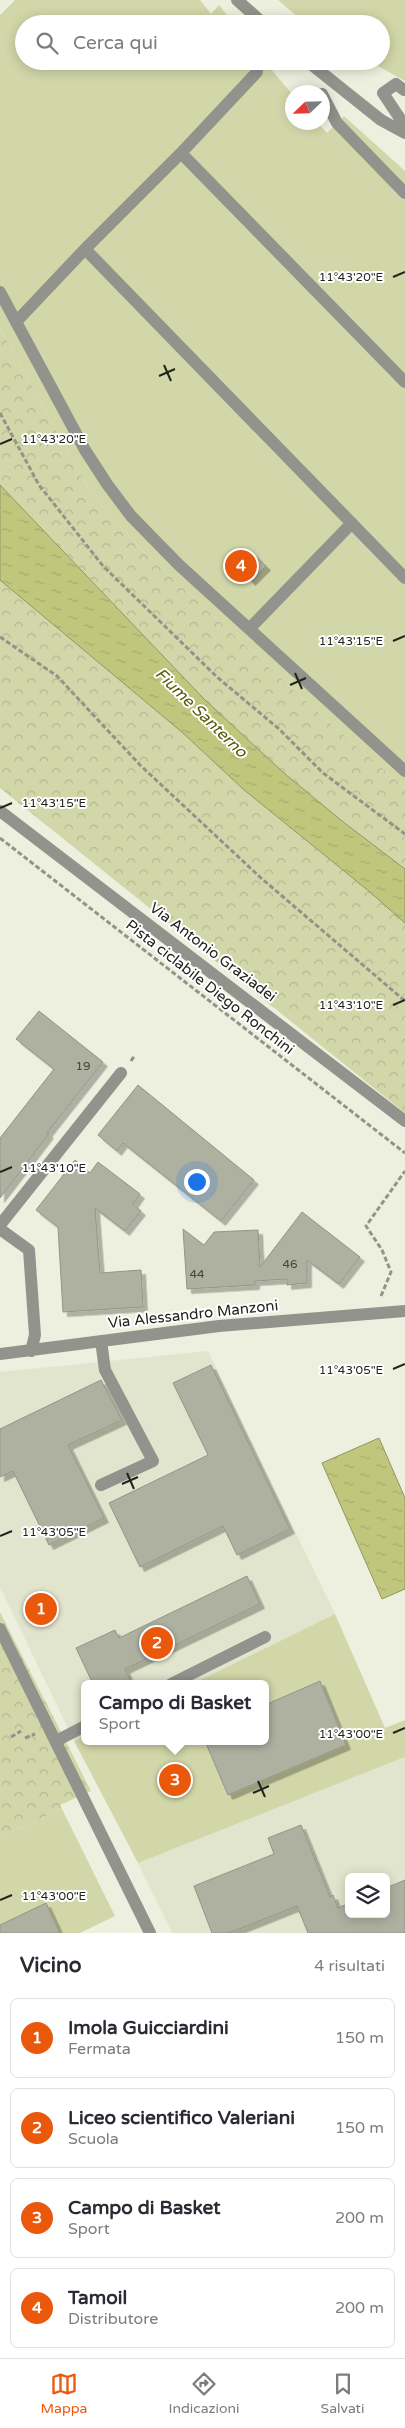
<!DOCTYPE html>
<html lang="it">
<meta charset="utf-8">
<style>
:root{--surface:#fff;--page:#f2f2f3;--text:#2b2b33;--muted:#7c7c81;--line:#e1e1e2;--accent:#ea580c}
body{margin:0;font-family:"Varela Round",sans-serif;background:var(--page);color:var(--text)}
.controls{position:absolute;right:15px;bottom:15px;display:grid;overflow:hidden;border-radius:8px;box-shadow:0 2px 12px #0003}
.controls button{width:45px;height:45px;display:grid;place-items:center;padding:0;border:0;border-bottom:1px solid var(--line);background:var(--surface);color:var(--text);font:25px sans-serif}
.compass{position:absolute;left:285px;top:85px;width:45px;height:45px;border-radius:50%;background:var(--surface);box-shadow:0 2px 12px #0003;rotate:247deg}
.you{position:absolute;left:196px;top:1181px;width:18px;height:18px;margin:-12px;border:4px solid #fff;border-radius:50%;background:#1a73e8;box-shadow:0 0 0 8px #1a73e833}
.badge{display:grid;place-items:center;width:32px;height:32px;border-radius:50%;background:var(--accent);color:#fff;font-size:16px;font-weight:700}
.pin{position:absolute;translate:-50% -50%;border:2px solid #fff;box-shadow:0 1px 5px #0006}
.popup{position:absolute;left:81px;top:1680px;width:188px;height:65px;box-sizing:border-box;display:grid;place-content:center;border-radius:8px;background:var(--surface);filter:drop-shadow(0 1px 4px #0005);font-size:16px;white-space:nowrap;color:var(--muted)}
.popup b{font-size:19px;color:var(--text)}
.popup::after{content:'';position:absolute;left:50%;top:100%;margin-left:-10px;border:10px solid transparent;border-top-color:var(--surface)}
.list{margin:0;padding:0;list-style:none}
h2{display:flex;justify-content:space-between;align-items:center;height:65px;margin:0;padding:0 20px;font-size:21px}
h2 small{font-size:16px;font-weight:400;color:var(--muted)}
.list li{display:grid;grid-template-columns:32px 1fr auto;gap:15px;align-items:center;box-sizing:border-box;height:80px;margin:0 10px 10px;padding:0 10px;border:1px solid var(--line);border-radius:8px}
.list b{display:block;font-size:19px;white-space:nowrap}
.list p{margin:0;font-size:16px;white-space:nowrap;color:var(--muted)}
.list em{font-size:16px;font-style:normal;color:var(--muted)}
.icon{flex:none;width:28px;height:28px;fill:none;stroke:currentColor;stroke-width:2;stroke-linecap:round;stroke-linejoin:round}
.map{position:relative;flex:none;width:405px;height:1933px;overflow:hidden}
.search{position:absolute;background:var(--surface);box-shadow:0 2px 12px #0003;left:15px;right:15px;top:15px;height:55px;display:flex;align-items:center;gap:12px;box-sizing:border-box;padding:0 18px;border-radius:28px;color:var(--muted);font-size:19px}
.sheet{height:425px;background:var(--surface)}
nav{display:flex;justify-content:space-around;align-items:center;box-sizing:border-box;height:70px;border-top:1px solid var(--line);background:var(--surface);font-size:14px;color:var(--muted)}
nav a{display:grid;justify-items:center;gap:2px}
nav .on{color:var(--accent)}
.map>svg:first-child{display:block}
</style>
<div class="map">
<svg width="405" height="1933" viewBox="0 0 405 1933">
<defs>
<pattern id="forest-crowns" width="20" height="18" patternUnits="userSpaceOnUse" patternTransform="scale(1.25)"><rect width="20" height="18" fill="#d2d7a9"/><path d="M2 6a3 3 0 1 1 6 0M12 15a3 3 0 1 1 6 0" fill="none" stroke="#b4b891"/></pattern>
<pattern id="water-ripples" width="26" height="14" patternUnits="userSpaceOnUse" patternTransform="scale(1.25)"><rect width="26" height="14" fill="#c0c77d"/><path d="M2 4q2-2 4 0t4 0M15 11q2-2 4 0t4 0" fill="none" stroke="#a5ab6c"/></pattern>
<filter id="shadow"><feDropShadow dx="4.5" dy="4.5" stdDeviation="0" flood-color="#0004"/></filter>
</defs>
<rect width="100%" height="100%" fill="#eef0df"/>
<path fill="#e2e5cd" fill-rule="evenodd" d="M208 1351 335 1614 192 1684H85V1735L74 1741 0 1587V1372Z
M405 1757V1933H172L138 1863ZM349 1877H386V1914H349Z"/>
<path fill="#d2d7a9" d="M15 0H200L211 14 219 5 234 24H24V61H264L292 94V122L318 123 327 133 344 116 405 171V788L323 717 141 549 90 492 0 328V15Z
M278 0H405V81L369 61H381V24H306Z
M335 1614 385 1728 405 1720V1757L138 1863 74 1741 85 1735V1741H265V1684H192Z
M62 1809 115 1916 80 1933H60L46 1904 0 1925V1837Z"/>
<path fill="url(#forest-crowns)" d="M0 328 90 492 141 549 323 717 405 788V869L342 821 285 774 204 699 0 485Z
M0 580 183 733 243 789 370 892 405 923V1113L0 788Z
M0 1612 91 1791 60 1805 62 1809 0 1837Z"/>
<path fill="url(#water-ripples)" stroke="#919660" d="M0 485 204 699 285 774 342 821 405 869V923L370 892 243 789 183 733 0 580Z
M379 1438 405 1498V1589L382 1599 322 1463Z"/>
<path fill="#aeb0a0" stroke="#939586" filter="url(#shadow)" d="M251 552 266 566 251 581 237 566Z
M39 1011 103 1062 47 1133 49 1134 0 1198V1138L54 1069 16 1039Z
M138 1085 254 1180 221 1221 123 1143 117 1151 98 1135Z
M75 1160 90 1173 98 1162 140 1194 133 1204 141 1211 125 1231 95 1208 100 1273 141 1270 143 1307 63 1312 58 1227 36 1210Z
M302 1212 360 1257 339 1284 307 1260V1283L287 1285V1279L255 1281V1285L187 1289 183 1229 204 1245 214 1232 258 1230 260 1267Z
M211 1365 290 1529 237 1555 223 1526 140 1567 109 1503 208 1455 173 1383Z
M101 1380 122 1420 68 1445 104 1518 49 1545 13 1471 0 1477V1429Z
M247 1576 260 1604 125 1669 132 1684H93L76 1648 115 1630 119 1638Z
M320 1681 346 1745 228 1795 205 1741H265V1705Z
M301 1825 330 1897 333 1895 338 1908 349 1903V1914H386V1888L405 1880V1933H308L297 1906 229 1933H212L194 1886 274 1854 268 1838Z
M46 1903 60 1933H0V1925Z"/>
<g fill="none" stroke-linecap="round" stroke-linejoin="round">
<path stroke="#929488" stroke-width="3" stroke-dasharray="5 2.5" stroke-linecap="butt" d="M0 413 39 485 103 566 217 677 279 729 323 773 405 834
M0 637 57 676 140 765 261 878 405 1001
M0 838 405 1153
M131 1061 135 1055
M381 1296 391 1272 382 1250 366 1226 405 1171
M11 1737 21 1731
M25 1738 35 1734"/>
<path stroke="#92938c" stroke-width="12" d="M237 0 264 24
M307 61 381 120 405 133
M257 72 181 153 405 382
M404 90 396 84 383 93 405 126
M322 94 337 123 405 193
M85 249 405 578
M0 292 85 450 107 484 131 516 179 565 405 771
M16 322 85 249 181 153
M249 629 352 523
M0 811 405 1121
M0 1225 121 1073
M0 1229 29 1250 35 1335 31 1351
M0 1354 219 1326 405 1311
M101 1485 153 1461 105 1370 101 1341
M0 1629 150 1933
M171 1684 265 1637
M56 1741 85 1726"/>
</g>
<path fill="none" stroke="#22231d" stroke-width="2" d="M393 277 405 272M164 365 171 381M159 376 175 369M0 444 12 439M393 641 405 636M295 673 302 689M290 685 306 678M0 808 12 803M393 1005 405 1000M0 1172 12 1167M393 1369 405 1364M127 1473 134 1489M122 1484 138 1477M0 1536 12 1531M393 1733 405 1728M258 1781 265 1797M253 1793 269 1786M0 1900 12 1895"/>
<g text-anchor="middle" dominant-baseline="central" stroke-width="4" stroke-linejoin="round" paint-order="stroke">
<g font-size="12" fill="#45463e">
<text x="83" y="1066">19</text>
<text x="290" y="1264">46</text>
<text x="197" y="1274">44</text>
</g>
<g font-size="15" fill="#22231d" stroke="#fff">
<text transform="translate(213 952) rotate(37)">Via Antonio Graziadei</text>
<text transform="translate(210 987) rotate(38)">Pista ciclabile Diego Ronchini</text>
<text transform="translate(193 1314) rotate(-6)">Via Alessandro Manzoni</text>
</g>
<g font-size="16" font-style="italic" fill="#555900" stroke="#fff">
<text transform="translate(201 713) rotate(44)">Fiume Santerno</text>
</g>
</g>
<g font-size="12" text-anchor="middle" fill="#22231d" stroke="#fff" stroke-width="4" stroke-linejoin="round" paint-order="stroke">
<text x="351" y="281">11°43'20"E</text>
<text x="54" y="443">11°43'20"E</text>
<text x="351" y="645">11°43'15"E</text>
<text x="54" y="807">11°43'15"E</text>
<text x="351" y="1009">11°43'10"E</text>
<text x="54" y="1172">11°43'10"E</text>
<text x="351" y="1374">11°43'05"E</text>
<text x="54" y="1536">11°43'05"E</text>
<text x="351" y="1738">11°43'00"E</text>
<text x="54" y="1900">11°43'00"E</text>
</g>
</svg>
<div class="controls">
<button><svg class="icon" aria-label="layers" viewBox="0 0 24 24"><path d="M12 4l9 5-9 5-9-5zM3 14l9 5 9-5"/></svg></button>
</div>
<svg class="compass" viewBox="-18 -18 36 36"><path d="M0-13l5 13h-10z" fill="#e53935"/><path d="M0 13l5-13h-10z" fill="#7c7c81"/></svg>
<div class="you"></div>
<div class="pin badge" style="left:41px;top:1609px">1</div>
<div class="pin badge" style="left:157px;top:1643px">2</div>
<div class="pin badge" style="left:175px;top:1780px">3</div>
<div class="popup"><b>Campo di Basket</b>Sport</div>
<div class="pin badge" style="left:241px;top:566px">4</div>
<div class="search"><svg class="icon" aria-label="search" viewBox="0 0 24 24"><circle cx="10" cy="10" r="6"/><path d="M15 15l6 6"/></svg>Cerca qui</div>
</div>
<section class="sheet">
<h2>Vicino<small>4 risultati</small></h2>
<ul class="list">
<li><span class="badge">1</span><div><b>Imola Guicciardini</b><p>Fermata</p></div><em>150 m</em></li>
<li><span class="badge">2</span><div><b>Liceo scientifico Valeriani</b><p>Scuola</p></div><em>150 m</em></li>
<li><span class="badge">3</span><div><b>Campo di Basket</b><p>Sport</p></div><em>200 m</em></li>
<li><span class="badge">4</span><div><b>Tamoil</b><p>Distributore</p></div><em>200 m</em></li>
</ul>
</section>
<nav>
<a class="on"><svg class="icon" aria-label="map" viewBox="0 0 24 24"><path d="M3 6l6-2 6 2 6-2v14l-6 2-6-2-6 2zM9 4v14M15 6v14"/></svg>Mappa</a>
<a><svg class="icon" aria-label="directions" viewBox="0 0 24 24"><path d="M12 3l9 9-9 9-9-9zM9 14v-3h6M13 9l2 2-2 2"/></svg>Indicazioni</a>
<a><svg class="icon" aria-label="saved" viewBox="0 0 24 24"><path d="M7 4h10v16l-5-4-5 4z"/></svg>Salvati</a>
</nav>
